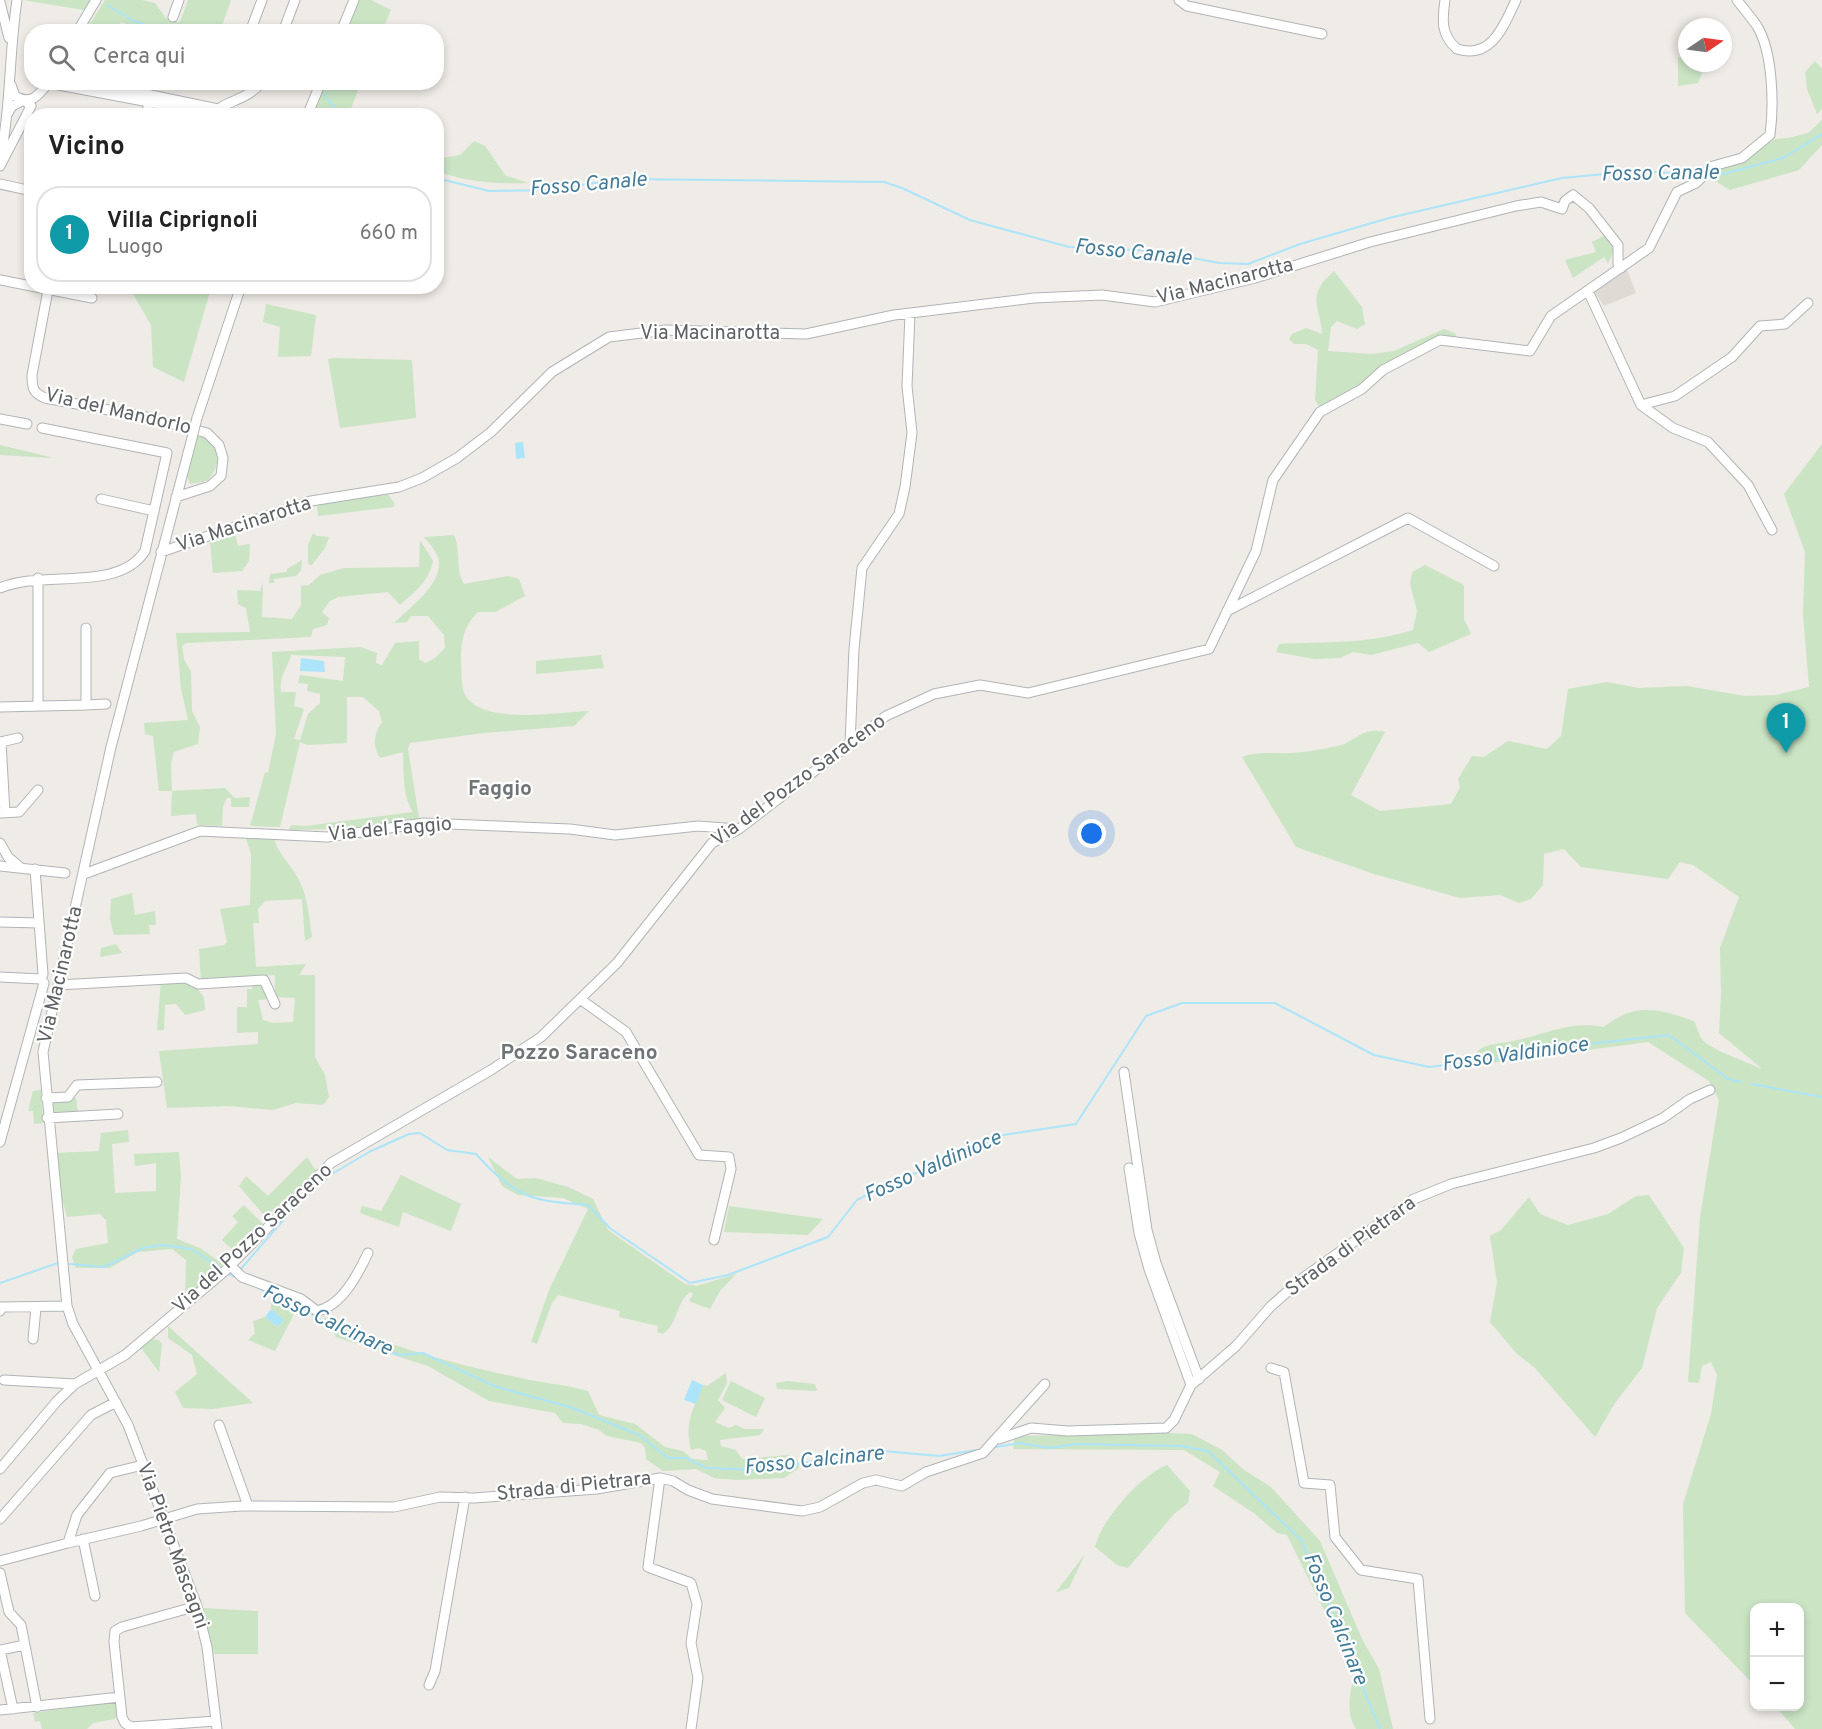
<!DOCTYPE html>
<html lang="it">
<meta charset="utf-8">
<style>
:root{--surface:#fff;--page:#f6f6f6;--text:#222;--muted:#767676;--line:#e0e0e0;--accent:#111827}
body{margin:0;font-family:Overpass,sans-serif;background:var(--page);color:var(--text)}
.controls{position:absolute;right:18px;bottom:18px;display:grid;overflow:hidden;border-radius:12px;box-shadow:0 3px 9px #0003}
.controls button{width:54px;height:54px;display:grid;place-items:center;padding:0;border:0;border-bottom:2px solid var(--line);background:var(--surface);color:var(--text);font:30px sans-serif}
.compass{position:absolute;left:1678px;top:18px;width:54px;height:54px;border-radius:50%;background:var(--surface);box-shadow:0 3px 9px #0003;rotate:77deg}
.you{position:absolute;left:1092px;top:834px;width:21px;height:21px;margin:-15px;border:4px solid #fff;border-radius:50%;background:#1a73e8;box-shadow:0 0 0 9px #1a73e833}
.badge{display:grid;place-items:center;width:39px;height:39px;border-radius:50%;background:var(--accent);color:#fff;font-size:20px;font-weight:700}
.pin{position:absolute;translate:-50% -50px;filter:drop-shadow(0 2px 3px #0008)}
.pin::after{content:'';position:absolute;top:32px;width:21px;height:18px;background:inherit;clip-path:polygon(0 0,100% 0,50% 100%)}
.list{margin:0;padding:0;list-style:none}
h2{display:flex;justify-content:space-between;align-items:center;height:78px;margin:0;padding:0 24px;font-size:26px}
h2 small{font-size:20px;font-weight:400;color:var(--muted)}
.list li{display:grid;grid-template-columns:39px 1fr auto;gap:18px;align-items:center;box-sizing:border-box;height:96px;margin:0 12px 12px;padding:0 12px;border:2px solid var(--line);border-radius:24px}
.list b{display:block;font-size:22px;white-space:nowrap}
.list p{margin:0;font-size:20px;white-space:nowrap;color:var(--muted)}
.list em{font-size:20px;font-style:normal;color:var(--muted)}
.icon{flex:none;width:33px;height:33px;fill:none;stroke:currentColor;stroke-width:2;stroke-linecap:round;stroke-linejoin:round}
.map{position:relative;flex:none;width:1822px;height:1729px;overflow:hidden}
.search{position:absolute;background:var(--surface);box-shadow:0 3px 9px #0003;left:24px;top:24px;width:420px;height:66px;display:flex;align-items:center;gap:15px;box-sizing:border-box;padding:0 21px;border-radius:24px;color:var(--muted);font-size:22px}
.panel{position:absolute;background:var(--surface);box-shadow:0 3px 9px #0003;left:24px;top:108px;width:420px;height:186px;border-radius:24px}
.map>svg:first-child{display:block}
</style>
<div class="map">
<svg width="1822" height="1729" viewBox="0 0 1822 1729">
<rect width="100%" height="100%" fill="#efebe6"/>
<path fill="#dfdbd4" d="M1626 267 1636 293 1604 306 1593 290Z"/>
<path fill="#cae4c4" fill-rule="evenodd" d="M23 0H92L84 10Z
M105 0H142L155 3 166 18 180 22 188 0H231L220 31H146L121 22 117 31 85 32Z
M358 0H371L391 10 382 31 346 32Z
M1678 57 1704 68 1698 83 1678 86Z
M1815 61 1822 69V109L1817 114 1807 89 1805 72Z
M326 83H361L350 111 351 115H313Z
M1822 120V145L1799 170 1730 190 1717 182 1716 169 1776 139 1789 138 1808 133Z
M474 141 485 146 506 176 529 183C497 184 466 182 437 171V159L460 155Z
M1605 235 1615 250 1608 263 1604 257 1573 278 1565 260 1596 252 1592 242Z
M1334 271 1362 307 1365 324 1357 329 1337 321 1331 327 1328 351 1372 354 1394 351 1444 329 1456 334V338H1443L1320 408 1315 400 1318 350 1306 344H1294L1289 339 1292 334 1306 328 1322 334C1320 304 1305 297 1334 271Z
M202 286 211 288 184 382 153 367 151 325 129 287Z
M266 304 316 315 311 356 278 357 280 327 263 322Z
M334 358 412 360 416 418 340 428 328 359Z
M198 434C223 441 222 465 207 481L190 484 187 476Z
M1822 444V1729H1795L1776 1707 1800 1706V1608H1754V1685L1685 1613 1683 1504 1711 1414 1717 1375 1711 1362 1702 1366 1699 1383 1688 1382 1700 1217 1719 1100 1709 1081 1648 1042 1475 1065 1472 1057C1484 1041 1500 1045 1518 1040 1550 1033 1570 1021 1604 1027 1635 1002 1659 1009 1694 1021 1697 1026 1698 1034 1702 1039 1710 1050 1748 1062 1762 1069L1719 1033 1721 994 1720 948 1739 897 1693 865 1680 862 1668 879 1581 867 1564 849 1544 854 1543 885 1531 899 1519 903 1500 895 1460 898 1374 874 1296 847 1242 757C1259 751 1274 754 1292 753 1307 752 1324 749 1338 746 1355 742 1362 726 1385 732L1351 795 1380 811 1451 804 1460 787 1458 779 1472 756 1484 757 1508 741 1547 749 1561 736 1568 689 1607 682 1639 688 1687 686 1745 696 1776 695 1809 687 1803 614 1805 552 1784 494Z
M0 445 54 458 0 455Z
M387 493 395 504 393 507 318 516 317 504Z
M237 530 235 533 238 546 250 544 249 561 242 571 213 573 210 541Z
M313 533 317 536 329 537 325 548 311 566 308 563V545Z
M454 535C461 550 455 569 464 584L508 576 519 579 525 596 495 612H478C463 627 461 641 461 662 462 673 460 689 467 698 489 725 558 712 589 711L574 726 483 733 410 743 408 749 419 818 368 828 289 830 291 825 305 826 413 812C402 797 404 770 403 752L380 758C372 745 374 734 382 722L379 711 363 697H347V743L307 745 300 742 280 827 250 826 265 772 268 773 276 734 272 652 360 647 377 653 376 663 382 665 395 643 419 641V659L425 663 435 658 445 648 444 635 428 616H411L407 622 394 623C409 608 441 586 439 561 438 553 429 543 424 537ZM291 655 345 657 343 681 300 675 298 683 308 684 307 691 320 694V703L308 714 300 740 294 739 304 709 294 706 296 692H281C279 675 287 670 291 655Z
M420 540 433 561C429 581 415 592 400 605L388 592 338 597 330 601 322 612 329 618 327 625 313 629 311 637 186 643 182 646 184 659 191 672 192 711 200 727 198 744 174 752 171 763 172 791 225 788 235 798 250 797 249 807H231V798H227L223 806 222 826 197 825 196 814 171 816 172 791H159L153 736 145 734 144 723 188 720 181 688 176 633 250 632 246 608 238 604 237 590 260 591 263 582 262 617 292 619 301 605V586L309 585 320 575 344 568 419 567Z
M302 560 301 570 296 576 274 579V583H269L270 574 287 572V569Z
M1425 565 1464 585V619L1471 634 1429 652 1418 643 1371 655 1353 652 1340 658 1314 659 1276 652 1279 644C1327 641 1365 645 1413 630L1417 611 1410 584 1412 572Z
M601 655 604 668 536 674V661Z
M245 835 274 838C279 857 292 864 300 882 308 899 309 918 312 937L305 941 302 899 265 901 258 909 259 923H253L256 967 306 964 299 975H315V1057L325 1075 329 1097 323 1105 296 1103 273 1110 228 1106 167 1108 159 1051 258 1044V1032L237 1033V1007H247V989H252V984H263L271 999 258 1000 263 1020 273 1023 293 1022 295 998 275 997V975L201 980 199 949 224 945 227 942 220 909 250 905 251 854Z
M132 893 135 915 155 911 156 925H149L150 934 114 935 110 919 111 899Z
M116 944 122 953 100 957 101 948Z
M186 980 189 985 196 986 204 998 205 1010 185 1015 176 1004 165 1005 164 1030H157L161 981Z
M41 1090 43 1123 34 1124 33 1111H28L33 1091Z
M76 1098 78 1113 51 1114 50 1100Z
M128 1130 129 1142 112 1144 115 1193 156 1191V1163L135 1166 134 1154 179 1152 181 1176 177 1239 200 1248 223 1264 200 1288 185 1297 186 1260 172 1249 138 1252 110 1268H76L72 1257 76 1249 108 1243 106 1220 100 1214 67 1217 59 1188 55 1153 99 1151 101 1133Z
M307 1157 317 1172 268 1220 239 1186 246 1176 268 1196Z
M488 1157 517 1179 536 1178 568 1187 593 1199 608 1230 685 1284 697 1286 736 1274 720 1291 710 1309 689 1301 693 1294 690 1292C676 1302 679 1322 663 1334L657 1332 658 1326 619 1317 620 1311 558 1295 552 1303 537 1344 531 1342 549 1290 588 1209 563 1198 518 1195 502 1186Z
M401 1175 461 1204 451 1231 403 1212 399 1227 360 1213 362 1206 381 1211Z
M1649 1195 1684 1248 1681 1273 1657 1308 1642 1368 1615 1403 1595 1437 1535 1368 1516 1353 1490 1322 1497 1282 1490 1236 1501 1230 1529 1197 1540 1214 1568 1225 1608 1214 1636 1196Z
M244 1205 266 1227 236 1253 222 1240 238 1222 232 1216Z
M729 1206 823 1219 808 1235 724 1232Z
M271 1301 296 1310 275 1351 248 1340 255 1333 253 1321 265 1317 278 1327 284 1320 271 1309Z
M323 1317C381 1344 453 1364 516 1377 540 1383 564 1384 588 1391L599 1415 635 1424 665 1447 683 1451 692 1459 708 1460 706 1451 698 1448 691 1450C684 1422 693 1410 703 1385L707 1386 726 1373 727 1383 718 1400 725 1408 715 1422 729 1428 736 1425 744 1429H764L760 1435 720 1440 721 1446 736 1450 742 1459 789 1455 797 1459 799 1468 784 1478 737 1480 714 1478 696 1469 663 1471 646 1459 645 1448 641 1443 607 1436 599 1430 581 1424 563 1423 555 1413 489 1401 428 1366 336 1337Z
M168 1326 253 1403 213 1409 183 1408 175 1392 197 1374 192 1355 168 1338Z
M153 1339 159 1340 162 1344 159 1372 141 1348Z
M731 1381 765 1398 756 1417 722 1400Z
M787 1381 815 1384 817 1391 777 1389 776 1383Z
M1166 1433 1192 1434 1222 1450 1244 1470 1271 1487 1320 1541 1362 1639 1379 1669 1393 1729H1356C1345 1712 1350 1692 1355 1673L1287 1535 1277 1533 1255 1514 1213 1486 1220 1472 1184 1450 1013 1449 1015 1436Z
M1167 1465 1190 1491 1188 1503 1174 1514 1128 1568 1117 1565 1095 1547C1101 1520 1141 1475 1167 1465Z
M1085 1554 1069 1588 1056 1592Z
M203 1608 258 1611V1654H214Z
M116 1701 118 1712 115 1719 93 1723 87 1729H42L40 1721 35 1722 33 1713Z"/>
<path fill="#ace5f9" d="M523 442 525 458 516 459 515 443Z
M301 658 324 661 325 672 300 671Z
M271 1309 284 1320 278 1327 265 1317Z
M692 1380 703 1385 696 1404 684 1400Z"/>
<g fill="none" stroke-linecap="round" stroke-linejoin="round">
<path stroke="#ace5f9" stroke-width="2" d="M107 5 134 21 166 32
M323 93 341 116
M1708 175 1716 176 1783 158 1822 134
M436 178 489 191 545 190 624 179 884 182 902 188 970 220 1069 247 1157 251 1219 263 1248 264 1300 244 1389 218 1562 178 1638 171 1700 175
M1751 1084 1822 1097
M70 1264 104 1267 143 1248 163 1245 191 1249 222 1269
M239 1271 300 1201 332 1174 369 1152 409 1134 420 1133 447 1150 476 1154C516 1198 531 1201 588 1205L611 1229 690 1283 728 1275 828 1237 857 1200 901 1177 932 1169 1003 1135 1076 1124 1146 1016 1182 1003H1275L1374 1055 1429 1067 1506 1058 1526 1051 1669 1035 1728 1079 1741 1082
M227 1273 304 1310 352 1338 399 1355 423 1353 494 1386 573 1408 639 1435 668 1458H686L706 1468 765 1470 819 1460 842 1459 872 1450 939 1456 977 1450
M0 1283 58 1263
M991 1448 1019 1443 1050 1448 1076 1444 1181 1446 1208 1451 1302 1541 1380 1729"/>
<defs>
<path id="minor" d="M1179 0 1187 6 1322 34
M1445 0C1442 21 1441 35 1457 49 1492 60 1504 25 1516 0
M0 2 9 38
M173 17 179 0
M77 32 96 0
M250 32 262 0
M283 32 295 0
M341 32 354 0
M88 82 218 109
M48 83 213 114C225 100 245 102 262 82
M11 85 15 96C31 106 39 95 49 82
M146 116 150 98
M307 116 321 82
M0 159C11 107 9 53 17 0
M0 166 31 106 24 100 12 106 8 113
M0 184 32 191
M0 280 92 298
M48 290 32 375C32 388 33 393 45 398L151 418 207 433 219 445 223 458 221 476 210 486 176 497
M1588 291 1641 405 1673 428 1708 442 1748 485 1772 530
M1641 405 1675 396 1732 357 1760 326 1785 324 1808 303
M197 418 241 286
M0 419 27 424
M192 438 111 747 43 1052 67 1306 73 1324 128 1425 197 1606 207 1647 217 1729
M101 499 154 511
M161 552 311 501 399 487 422 478 457 458 491 432 552 372 609 337 666 330 806 334 894 315 1034 298 1102 295 1155 302 1255 278 1370 242 1516 206 1541 202 1562 209 1565 201 1573 195 1589 208 1618 245V264L1621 268
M38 578V706
M0 588C43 569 118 593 145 551L167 453 42 428
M1227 611 1408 518 1494 566
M86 705 106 704
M0 707 86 705V628
M850 744 854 649 862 568 899 514 905 487 912 433 907 386 910 314
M0 813 19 812 38 790
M5 813 1 742 18 738
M0 843 8 857 20 867
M0 866 65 873
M84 874 200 831 327 837 424 823 570 829 615 835 698 826 737 829
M0 922 39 923
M0 977 41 979
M58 985 186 978 198 984 264 980 275 1004
M580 999 626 1032 699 1155 729 1157 731 1169 714 1240
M1124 1072 1147 1230 1156 1263 1199 1379
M46 1098 68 1097 77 1085 157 1082
M47 1118 118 1114
M0 1142 44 983 41 979 43 974 35 869
M1129 1168 1139 1233 1149 1269 1191 1385
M231 1266 242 1277 301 1299 317 1311C342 1306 358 1274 368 1253
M0 1311 1 1307 67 1306
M33 1339 36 1308
M1271 1368 1284 1372 1304 1483 1330 1485 1335 1537 1361 1570 1418 1579 1430 1719
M4 1380 75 1384
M219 1425 248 1506
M999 1439 1031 1428 1068 1431 1166 1428 1174 1420 1191 1385 1236 1346 1271 1306 1303 1278 1414 1199 1451 1184 1594 1148 1621 1138 1663 1118 1690 1099 1710 1090
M0 1469 57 1401 75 1384 125 1355 226 1270 331 1163 491 1070 541 1037 617 963 712 843 739 829 886 716 934 694 980 685 1028 693 1209 649 1256 551 1273 480 1320 412 1362 389 1383 370 1440 340 1530 351 1551 316 1649 248 1677 192 1696 183 1713 166 1742 158 1770 135C1774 105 1773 52 1757 26 1751 17 1743 8 1737 0
M660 1478 648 1567 691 1583 697 1604 691 1643 698 1678 691 1729
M0 1519 91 1415 116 1402
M83 1539 95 1596
M68 1543 141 1526 197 1509 242 1506 394 1507 440 1497 474 1498 597 1489 660 1478 673 1481 688 1490 712 1499 802 1511 820 1507 863 1483 876 1480 902 1486 926 1472 983 1453 1045 1384
M0 1561 68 1543 77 1515 110 1473 143 1465
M0 1573 9 1612 21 1625 37 1707
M197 1606 122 1627 115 1631 114 1642 122 1717 125 1723 131 1727 216 1721
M0 1650 13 1709
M0 1650 25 1645
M429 1685 435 1671 465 1497
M0 1710 120 1697"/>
</defs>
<use href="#minor" stroke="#b1b4b7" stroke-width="11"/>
<use href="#minor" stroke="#fff" stroke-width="9"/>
<defs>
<path id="minor-bridge" d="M192 438 197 418"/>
</defs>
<use href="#minor-bridge" stroke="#b1b4b7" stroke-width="11" stroke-linecap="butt"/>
<use href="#minor-bridge" stroke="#fff" stroke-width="9"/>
</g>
<g text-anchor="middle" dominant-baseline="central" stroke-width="4.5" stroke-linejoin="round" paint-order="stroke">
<g font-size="20" fill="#5e6265" stroke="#fff">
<text transform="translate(1225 282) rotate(-14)">Via Macinarotta</text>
<text x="710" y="334">Via Macinarotta</text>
<text transform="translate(118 412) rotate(13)">Via del Mandorlo</text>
<text transform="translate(244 525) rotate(-18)">Via Macinarotta</text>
<text transform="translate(799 781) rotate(-36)">Via del Pozzo Saraceno</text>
<text transform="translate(390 830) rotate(-5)">Via del Faggio</text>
<text transform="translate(61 975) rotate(-77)">Via Macinarotta</text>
<text transform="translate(253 1239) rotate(-43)">Via del Pozzo Saraceno</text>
<text transform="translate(1351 1247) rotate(-36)">Strada di Pietrara</text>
<text transform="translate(574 1487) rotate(-6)">Strada di Pietrara</text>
<text transform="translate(172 1546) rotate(70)">Via Pietro Mascagni</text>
</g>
<g font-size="21" font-style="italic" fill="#437c9a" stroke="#fff">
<text transform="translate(1660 174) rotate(-1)">Fosso Canale</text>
<text transform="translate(588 185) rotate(-5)">Fosso Canale</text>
<text transform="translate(1133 253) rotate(6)">Fosso Canale</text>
<text transform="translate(1515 1055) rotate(-8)">Fosso Valdinioce</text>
<text transform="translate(933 1167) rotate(-24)">Fosso Valdinioce</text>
<text transform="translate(327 1321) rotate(25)">Fosso Calcinare</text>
<text transform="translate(814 1461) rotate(-6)">Fosso Calcinare</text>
<text transform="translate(1335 1619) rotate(68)">Fosso Calcinare</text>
</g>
<g font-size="21" font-weight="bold" fill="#6f7477" stroke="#fff">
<text x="500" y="789">Faggio</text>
<text x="579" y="1053">Pozzo Saraceno</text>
</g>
</g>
</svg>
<div class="controls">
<button>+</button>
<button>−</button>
</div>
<svg class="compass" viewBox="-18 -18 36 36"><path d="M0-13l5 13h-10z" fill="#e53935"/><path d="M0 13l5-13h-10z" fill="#767676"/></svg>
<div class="you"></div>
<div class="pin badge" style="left:1786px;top:753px;background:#0f9aa8">1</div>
<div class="search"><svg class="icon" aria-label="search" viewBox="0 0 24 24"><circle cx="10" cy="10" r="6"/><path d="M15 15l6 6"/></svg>Cerca qui</div>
<section class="panel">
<h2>Vicino<small></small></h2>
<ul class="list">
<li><span class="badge" style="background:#0f9aa8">1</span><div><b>Villa Ciprignoli</b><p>Luogo</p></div><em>660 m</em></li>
</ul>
</section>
</div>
